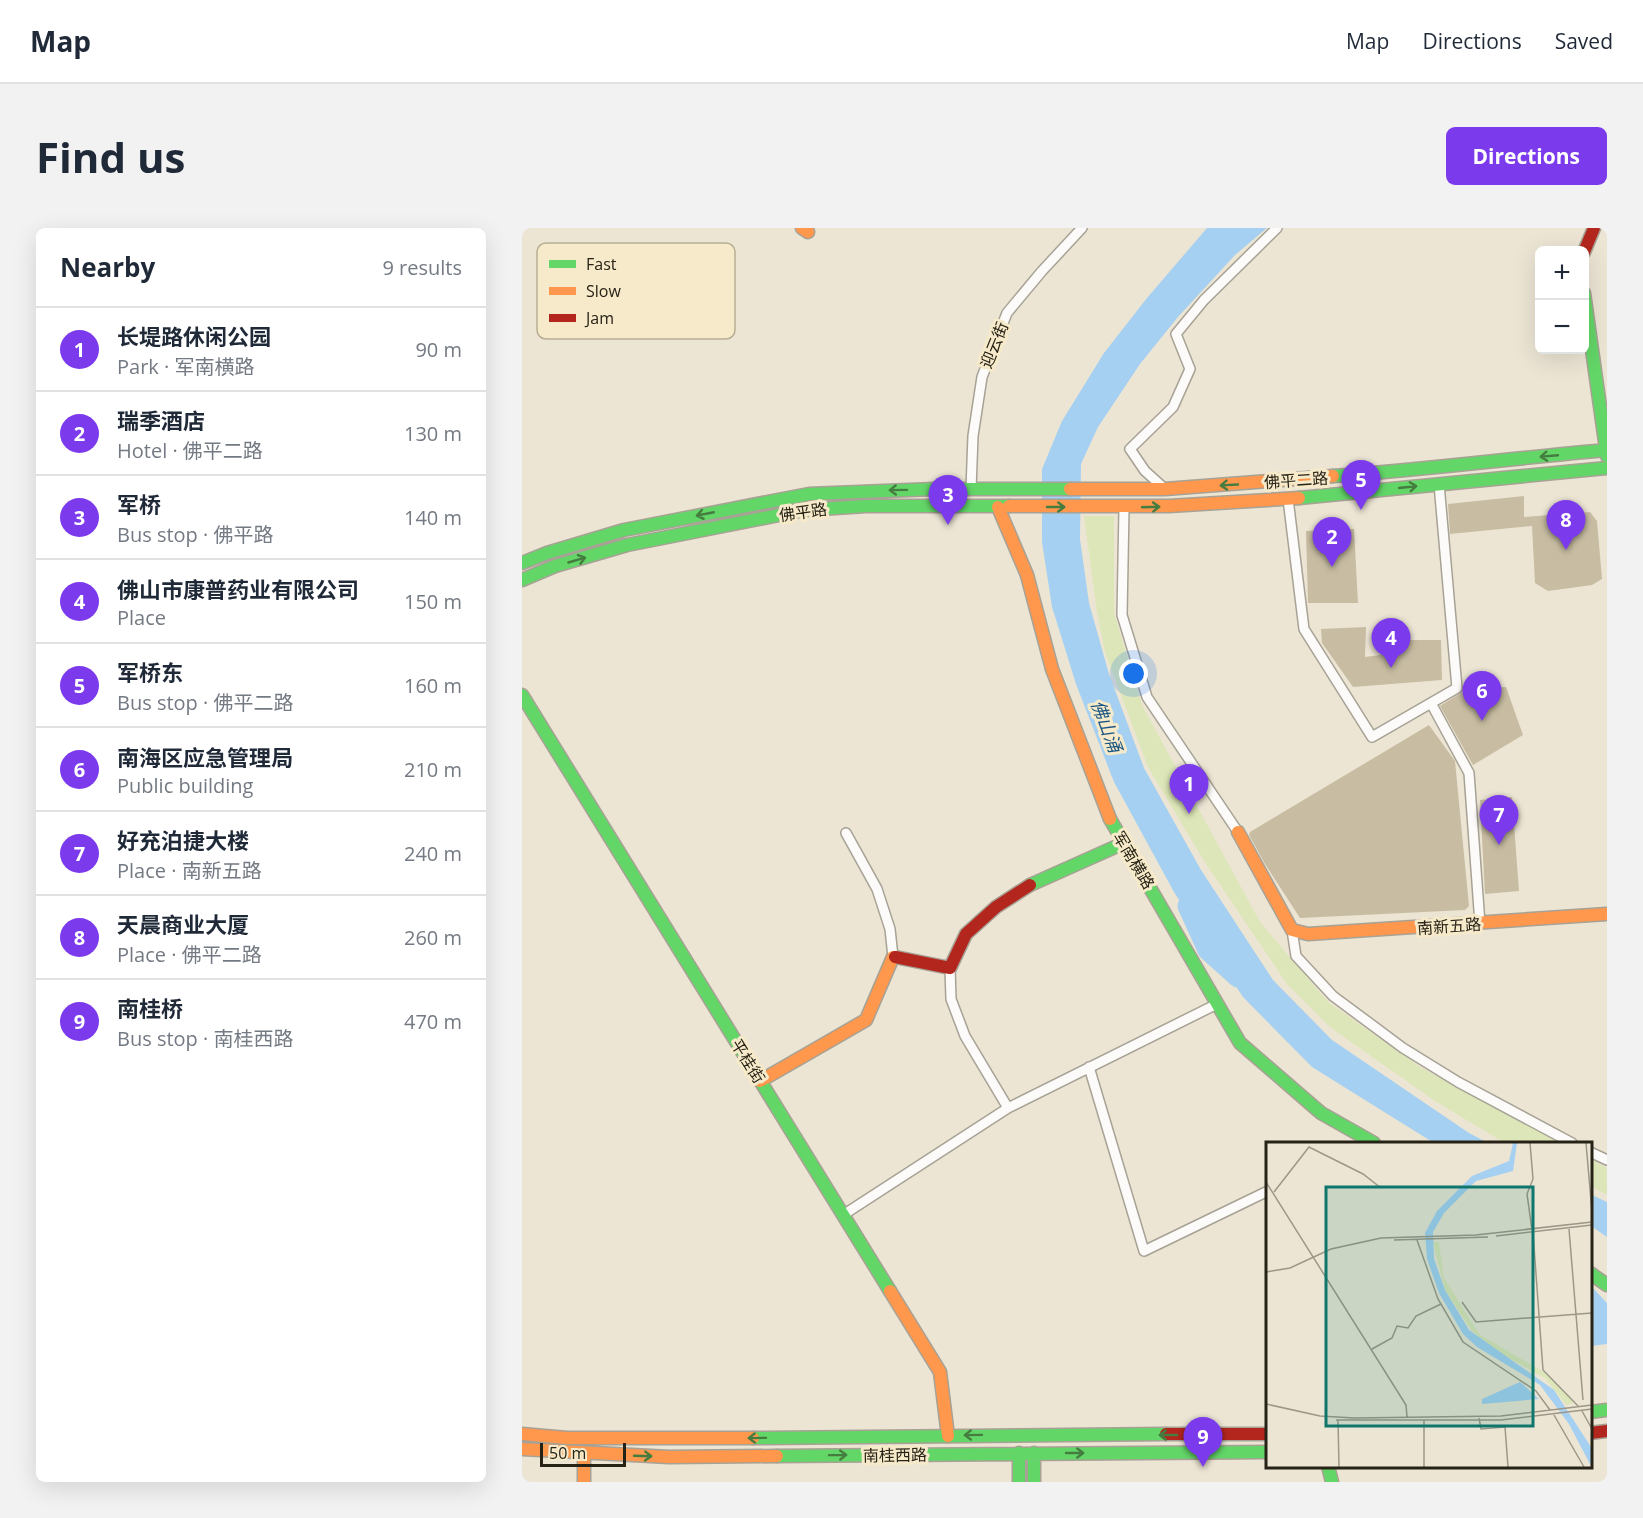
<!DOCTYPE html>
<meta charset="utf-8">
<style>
:root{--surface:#fff;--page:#f2f2f3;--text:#1f2937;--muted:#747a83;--line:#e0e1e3;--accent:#7c3aed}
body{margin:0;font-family:"Open Sans","Noto Sans SC",sans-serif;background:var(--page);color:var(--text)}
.controls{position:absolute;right:18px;top:18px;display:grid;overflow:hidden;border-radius:9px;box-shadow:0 6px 24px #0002}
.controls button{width:54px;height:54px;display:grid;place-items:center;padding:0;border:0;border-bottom:2px solid var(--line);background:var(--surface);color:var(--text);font:30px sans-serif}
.scale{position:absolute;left:18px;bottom:15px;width:86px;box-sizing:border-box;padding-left:6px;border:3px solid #272216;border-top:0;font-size:16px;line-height:21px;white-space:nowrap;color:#272216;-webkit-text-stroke:4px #f6eaca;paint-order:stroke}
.you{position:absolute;left:612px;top:446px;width:21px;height:21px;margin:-15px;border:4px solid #fff;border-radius:50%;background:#1a73e8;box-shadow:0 0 0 9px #1a73e833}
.badge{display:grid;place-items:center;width:39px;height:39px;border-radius:50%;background:var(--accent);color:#fff;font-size:20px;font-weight:700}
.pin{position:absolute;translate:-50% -50px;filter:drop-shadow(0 2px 3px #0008)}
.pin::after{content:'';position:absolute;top:32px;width:21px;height:18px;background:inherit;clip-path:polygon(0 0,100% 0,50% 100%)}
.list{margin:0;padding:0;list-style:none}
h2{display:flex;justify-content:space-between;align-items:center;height:78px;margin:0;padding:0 24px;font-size:26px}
h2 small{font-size:20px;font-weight:400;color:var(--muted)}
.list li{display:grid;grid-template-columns:39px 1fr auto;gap:18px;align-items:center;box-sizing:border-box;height:84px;padding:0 24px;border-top:2px solid var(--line)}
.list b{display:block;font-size:22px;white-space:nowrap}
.list p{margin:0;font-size:20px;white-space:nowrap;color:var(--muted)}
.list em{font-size:20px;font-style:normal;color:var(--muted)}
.map{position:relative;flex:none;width:1085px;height:1254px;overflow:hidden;border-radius:9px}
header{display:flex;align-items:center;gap:36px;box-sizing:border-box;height:84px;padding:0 30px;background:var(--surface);border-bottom:2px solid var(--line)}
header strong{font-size:28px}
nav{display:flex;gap:33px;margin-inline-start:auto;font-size:21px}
.intro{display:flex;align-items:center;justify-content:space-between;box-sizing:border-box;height:144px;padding:0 36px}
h1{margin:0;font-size:42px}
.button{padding:15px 27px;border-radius:9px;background:var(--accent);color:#fff;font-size:21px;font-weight:700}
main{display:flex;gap:36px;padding:0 36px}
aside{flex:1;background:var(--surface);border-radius:9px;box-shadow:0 6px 24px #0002}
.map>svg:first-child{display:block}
</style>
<header>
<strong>Map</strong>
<nav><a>Map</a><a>Directions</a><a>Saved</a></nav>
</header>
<div class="intro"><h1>Find us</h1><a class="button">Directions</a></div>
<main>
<aside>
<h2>Nearby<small>9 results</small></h2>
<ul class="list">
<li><span class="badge">1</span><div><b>长堤路休闲公园</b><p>Park · 军南横路</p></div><em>90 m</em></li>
<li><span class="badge">2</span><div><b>瑞季酒店</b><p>Hotel · 佛平二路</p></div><em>130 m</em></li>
<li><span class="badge">3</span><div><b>军桥</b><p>Bus stop · 佛平路</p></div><em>140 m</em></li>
<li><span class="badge">4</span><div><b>佛山市康普药业有限公司</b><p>Place</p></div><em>150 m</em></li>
<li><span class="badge">5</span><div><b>军桥东</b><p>Bus stop · 佛平二路</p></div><em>160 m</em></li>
<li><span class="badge">6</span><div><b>南海区应急管理局</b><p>Public building</p></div><em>210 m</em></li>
<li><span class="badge">7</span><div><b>好充泊捷大楼</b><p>Place · 南新五路</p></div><em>240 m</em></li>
<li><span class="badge">8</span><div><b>天晨商业大厦</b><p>Place · 佛平二路</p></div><em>260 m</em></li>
<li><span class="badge">9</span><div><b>南桂桥</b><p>Bus stop · 南桂西路</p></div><em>470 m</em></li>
</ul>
</aside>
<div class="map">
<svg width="1085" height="1254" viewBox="0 0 1085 1254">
<rect width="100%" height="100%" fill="#ece5d4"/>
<path fill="#dde6b8" d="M562 288H592V385L620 477 738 694 806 774 898 839 1037 915H983L913 873 809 800 765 756 682 633 626 539 583 424 575 384Z
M1069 931 1085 940V967L1069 958Z"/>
<path fill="#a5d0f1" d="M685 0H745L713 27 656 89 618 136 576 199 559 236 558 311 567 375 587 446 622 540 679 642 751 752 810 812 947 905 966 915H912L790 839 721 769 652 664 592 554 554 456 530 379 520 314V241L540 193 582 125 625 70Z
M1068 966 1085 974V1009L1069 998Z
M1069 1058 1085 1075V1116L1069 1118Z"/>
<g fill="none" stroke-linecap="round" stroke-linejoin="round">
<path stroke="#a5d0f1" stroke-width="21" d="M666 678 686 722 716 749"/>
</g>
<path fill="#c8bda2" d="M1002 268V289L1068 284 1075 293 1080 351 1070 357 1026 363 1013 355 1010 298 928 306 926 276Z
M832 301 836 375H786L784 303Z
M844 399 843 429 881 424 880 412H919L920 452 831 459 800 415 799 401Z
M984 459 1001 507 951 537 918 478 945 461Z
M907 497 933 533 947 678 943 682 778 690 743 636 727 607 728 604Z
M990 569 997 663 963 666 958 572Z"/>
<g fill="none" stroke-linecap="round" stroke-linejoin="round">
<defs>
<path id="street" d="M449 261 451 208 460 149 485 85 520 43 560 0
M643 261 623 243 608 221 651 179 668 141 654 106 682 72 755 0
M766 271 782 401 850 509 935 460 917 256
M602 280 600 387 625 469 716 604
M909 475 947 545 958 696
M324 605 355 661 368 701 371 729
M770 702 774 728 811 768 881 820 936 854 1050 915
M428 740 429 771 443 808 486 880
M567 839 622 1023 746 963
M1068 924 1085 932
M321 987 486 880 695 776"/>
<path id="fast" d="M1062 65 1085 228
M811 248C902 242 993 230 1085 222
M777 270 1085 240
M0 335 25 325 102 302 287 266 412 261H548
M0 352 33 338 105 317 282 282 344 278H487
M0 467 368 1063
M588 591 718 815 799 885 852 915
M508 657 602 615
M1068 1045 1085 1057
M1068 1184 1085 1182
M231 1210 644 1206
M497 1225V1254
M512 1225V1254
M255 1228 746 1224
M806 1238 810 1254"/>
<path id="slow" d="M280 0 286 4
M548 261H643L811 248
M487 278H647L777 270
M476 279 505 347 530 441 588 591
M716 604 770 702 786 706 1085 686
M238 853 344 792 371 729H373
M368 1063 418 1144 426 1208
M0 1206 45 1210H231
M0 1221 147 1229 255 1228
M62 1226V1254"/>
<path id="jam" d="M1062 24 1072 0
M373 729 428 740 444 706 474 679 508 657
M1068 1205 1085 1203
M644 1206H746"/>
</defs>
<use href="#street" stroke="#a7a295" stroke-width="12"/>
<use href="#fast" stroke="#a7a295" stroke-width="15"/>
<use href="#slow" stroke="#a7a295" stroke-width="15"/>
<use href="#jam" stroke="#a7a295" stroke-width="15"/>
<use href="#street" stroke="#fcfbf9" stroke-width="9"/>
<use href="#fast" stroke="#63d668" stroke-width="12"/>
<use href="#slow" stroke="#ff974d" stroke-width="12"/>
<use href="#jam" stroke="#b3261e" stroke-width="12"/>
</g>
<defs><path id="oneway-shaft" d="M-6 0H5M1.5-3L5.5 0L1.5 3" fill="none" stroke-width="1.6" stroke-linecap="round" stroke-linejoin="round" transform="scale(1.5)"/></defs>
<g stroke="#457c3f">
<use href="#oneway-shaft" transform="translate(1027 228) rotate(175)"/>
<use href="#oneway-shaft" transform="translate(707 257) rotate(177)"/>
<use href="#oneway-shaft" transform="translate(886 259) rotate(-6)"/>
<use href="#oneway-shaft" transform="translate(376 262) rotate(179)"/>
<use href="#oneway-shaft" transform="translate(534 279)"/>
<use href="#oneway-shaft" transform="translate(629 279) rotate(-2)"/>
<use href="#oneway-shaft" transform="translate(183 286) rotate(169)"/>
<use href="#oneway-shaft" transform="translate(55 332) rotate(-16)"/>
<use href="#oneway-shaft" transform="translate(451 1207) rotate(179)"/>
<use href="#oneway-shaft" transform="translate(646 1207) rotate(-180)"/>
<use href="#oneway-shaft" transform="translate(235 1210) rotate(179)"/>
<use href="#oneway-shaft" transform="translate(553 1225)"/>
<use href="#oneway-shaft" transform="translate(316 1227) rotate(-1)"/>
<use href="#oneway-shaft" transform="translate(121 1228) rotate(2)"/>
</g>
<g text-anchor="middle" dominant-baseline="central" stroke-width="6" stroke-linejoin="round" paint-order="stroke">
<g font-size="16" fill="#272216" stroke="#f6eaca">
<text transform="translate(472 117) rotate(-68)">迎云街</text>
<text transform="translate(774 252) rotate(-4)">佛平二路</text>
<text transform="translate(281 284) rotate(-8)">佛平路</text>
<text transform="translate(612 632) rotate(59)">军南横路</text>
<text transform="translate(927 698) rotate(-4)">南新五路</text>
<text transform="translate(226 833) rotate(58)">平桂街</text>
<text transform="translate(373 1227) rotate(-1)">南桂西路</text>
</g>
<g font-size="18" font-style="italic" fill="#1a5682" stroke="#f6eaca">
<text transform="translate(585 498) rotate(69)">佛山涌</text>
</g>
</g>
<g transform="translate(744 914)">
<rect width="326" height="326" fill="#ece5d4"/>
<path d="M167 100H173L178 136 213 192 281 232 308 261 300 263 279 236 234 211 206 189 179 148Z" fill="#dde6b8"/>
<path d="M247 1H251L247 29 210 39 178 71 167 90 168 117 179 148 203 188 288 248 325 305V324L303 282 274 243 211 205 197 192 173 151 161 117 159 91 171 69 206 34 243 19ZM254 240 273 257 216 262V257Z" fill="#a5d0f1"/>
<path fill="none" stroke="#9d9788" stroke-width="1.5" d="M264 1 267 37 261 52 266 88M320 1 326 70M0 40 140 263 141 275M8 50 43 5 97 32 115 46M303 87 317 258M267 91 277 228 312 264M230 94 326 83M128 98 222 95M151 98 172 157 197 200 270 249 284 268M0 130 24 126 65 107 115 96 210 93 326 80M196 160 210 180 326 171M106 207 126 196 131 184 142 186 150 174 175 162M0 262 54 274 88 276 235 274 326 263M316 269 326 287M288 273 318 325M213 276 215 287 239 285 242 325M70 278H235L326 267M72 278 73 325M158 278V325"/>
<path fill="#0f766e" fill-opacity="0.15" stroke="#0f766e" stroke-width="3" d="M60 45H267V284H60Z"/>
<rect width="326" height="326" fill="none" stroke="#272216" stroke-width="3"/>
</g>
<rect x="15" y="15" width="198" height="96" rx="9" fill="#f6eaca" stroke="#b8ae94" stroke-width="1.5"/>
<rect x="27" y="32" width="27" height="8" fill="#63d668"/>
<rect x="27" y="59" width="27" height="8" fill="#ff974d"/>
<rect x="27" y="86" width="27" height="8" fill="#b3261e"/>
<g font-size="16" fill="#272216">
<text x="64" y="42">Fast</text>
<text x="64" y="69">Slow</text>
<text x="64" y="96">Jam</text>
</g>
</svg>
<div class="controls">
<button>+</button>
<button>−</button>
</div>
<div class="scale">50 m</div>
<div class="you"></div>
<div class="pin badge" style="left:667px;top:586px">1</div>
<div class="pin badge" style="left:810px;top:339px">2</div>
<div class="pin badge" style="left:426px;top:297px">3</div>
<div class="pin badge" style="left:869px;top:440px">4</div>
<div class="pin badge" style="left:839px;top:282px">5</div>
<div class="pin badge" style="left:960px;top:493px">6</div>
<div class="pin badge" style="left:977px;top:617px">7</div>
<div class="pin badge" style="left:1044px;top:322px">8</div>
<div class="pin badge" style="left:681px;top:1239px">9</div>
</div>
</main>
